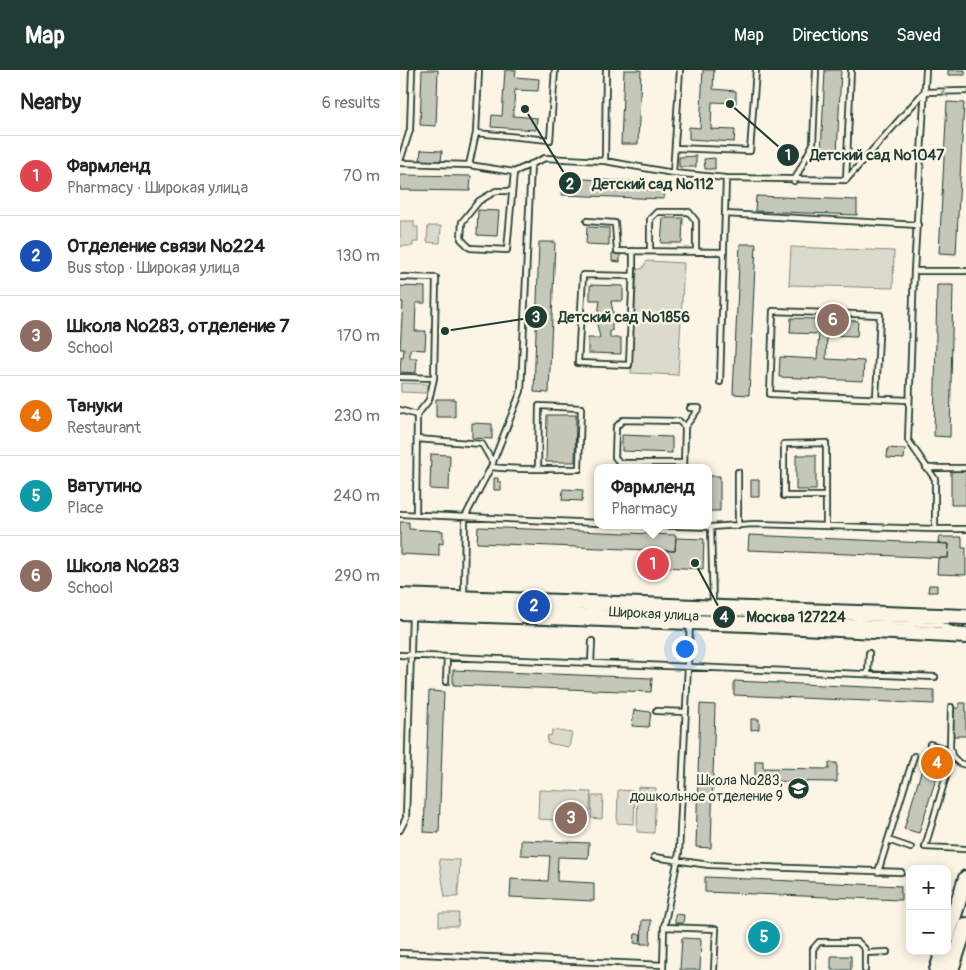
<!DOCTYPE html>
<meta charset="utf-8">
<style>
:root{--surface:#fff;--page:#f6f6f6;--text:#222;--muted:#767676;--line:#e0e0e0;--accent:#1f3d34}
body{margin:0;font-family:Pangolin,sans-serif;background:var(--page);color:var(--text)}
.controls{position:absolute;right:15px;bottom:15px;display:grid;overflow:hidden;border-radius:10px;box-shadow:0 2px 12px #0003}
.controls button{width:45px;height:45px;display:grid;place-items:center;padding:0;border:0;border-bottom:1px solid var(--line);background:var(--surface);color:var(--text);font:25px sans-serif}
.you{position:absolute;left:284px;top:578px;width:18px;height:18px;margin:-12px;border:4px solid #fff;border-radius:50%;background:#1a73e8;box-shadow:0 0 0 8px #1a73e833}
.badge{display:grid;place-items:center;width:32px;height:32px;border-radius:50%;background:var(--accent);color:#fff;font-size:16px;font-weight:700}
.pin{position:absolute;translate:-50% -50%;border:2px solid #fff;box-shadow:0 1px 5px #0006}
.popup{position:absolute;left:194px;top:394px;width:118px;height:65px;box-sizing:border-box;display:grid;place-content:center;border-radius:10px;background:var(--surface);filter:drop-shadow(0 1px 4px #0005);font-size:16px;white-space:nowrap;color:var(--muted)}
.popup b{font-size:19px;color:var(--text)}
.popup::after{content:'';position:absolute;left:50%;top:100%;margin-left:-10px;border:10px solid transparent;border-top-color:var(--surface)}
.list{margin:0;padding:0;list-style:none}
h2{display:flex;justify-content:space-between;align-items:center;height:65px;margin:0;padding:0 20px;font-size:21px}
h2 small{font-size:16px;font-weight:400;color:var(--muted)}
.list li{display:grid;grid-template-columns:32px 1fr auto;gap:15px;align-items:center;box-sizing:border-box;height:80px;padding:0 20px;border-top:1px solid var(--line)}
.list b{display:block;font-size:19px;white-space:nowrap}
.list p{margin:0;font-size:16px;white-space:nowrap;color:var(--muted)}
.list em{font-size:16px;font-style:normal;color:var(--muted)}
.map{position:relative;flex:none;width:566px;height:900px;overflow:hidden}
header{display:flex;align-items:center;gap:30px;box-sizing:border-box;height:70px;padding:0 25px;background:var(--accent);color:#fff}
header strong{font-size:24px}
nav{display:flex;gap:28px;margin-inline-start:auto;font-size:18px}
main{display:flex}
aside{flex:1;background:var(--surface)}
.map>svg:first-child{display:block}
</style>
<header>
<strong>Map</strong>
<nav><a>Map</a><a>Directions</a><a>Saved</a></nav>
</header>
<main>
<aside>
<h2>Nearby<small>6 results</small></h2>
<ul class="list">
<li><span class="badge" style="background:#e0444e">1</span><div><b>Фармленд</b><p>Pharmacy · Широкая улица</p></div><em>70 m</em></li>
<li><span class="badge" style="background:#1a4fb4">2</span><div><b>Отделение связи №224</b><p>Bus stop · Широкая улица</p></div><em>130 m</em></li>
<li><span class="badge" style="background:#8d6e63">3</span><div><b>Школа №283, отделение 7</b><p>School</p></div><em>170 m</em></li>
<li><span class="badge" style="background:#e8710a">4</span><div><b>Тануки</b><p>Restaurant</p></div><em>230 m</em></li>
<li><span class="badge" style="background:#0f9aa8">5</span><div><b>Ватутино</b><p>Place</p></div><em>240 m</em></li>
<li><span class="badge" style="background:#8d6e63">6</span><div><b>Школа №283</b><p>School</p></div><em>290 m</em></li>
</ul>
</aside>
<div class="map">
<svg width="566" height="900" viewBox="0 0 566 900">
<rect width="100%" height="100%" fill="#fcf5e5"/>
<filter id="ink" filterUnits="userSpaceOnUse"><feTurbulence type="fractalNoise" baseFrequency=".02" numOctaves="2"/><feDisplacementMap in="SourceGraphic" scale="10" xChannelSelector="R" yChannelSelector="G"/><feConvolveMatrix kernelMatrix="1 2 1 2 8 2 1 2 1" color-interpolation-filters="sRGB"/></filter>
<g filter="url(#ink)">
<path fill="#dcdacc" stroke="#7e8c80" d="M0 151H14V157H18V172H13V176H0Z
M28 156H41L40 173 27 172Z
M391 177 494 181 493 218 389 215Z
M247 191 284 193 278 305 231 303 237 199H242Z
M1 313 27 314 26 323 1 322Z
M152 660 172 663 169 677 147 673 148 665 151 666Z
M238 717 256 718 254 763 237 762Z
M139 720 191 722 189 752 138 749Z
M218 720 235 721 234 754 217 753Z
M192 726H203L202 749 191 748Z
M39 789 60 790 58 827H45Z
M39 843H59L58 856H39Z"/>
<path fill="#c5c7b9" stroke="#1f3d34" d="M22 0H38L36 56 20 55Z
M105 0H116L115 7 139 9 138 21 115 20 113 46 137 48 136 60 91 57 92 45 102 46Z
M224 0H241L238 74H221Z
M303 0H314L313 19 336 21V33L312 32 311 59 335 60 334 72 289 69V57L300 58Z
M425 0H441L437 84 421 83Z
M548 0H565V5H548Z
M547 32 564 33 556 184 539 183Z
M21 80 42 81 41 92 20 90Z
M296 86V97H279V87Z
M315 88V99H305L304 89Z
M0 105 71 106 70 121 0 120Z
M163 108 265 113 264 129 162 125Z
M356 126 457 130V145L355 141Z
M78 140 99 141 97 166 77 165Z
M263 148H283L282 173H261Z
M187 157 209 158V175L186 174Z
M139 172H155L149 323 134 322Z
M340 174H356L349 325 333 324Z
M212 183H220V192L212 191Z
M190 215 223 216V231H211L215 253H212V261H210V268H221V284L188 283V268H200L195 245H198L200 230H190Z
M537 215H553L550 367 534 366Z
M0 216 25 217V233H16L15 261H26L25 280 10 279V288H17L16 303 0 302 1 287 3 288 4 279H0L3 232H0Z
M391 248 458 251 457 266 427 265 426 289 464 291 463 311 379 307 380 287 417 289 419 264 390 263Z
M36 329H55V347H36Z
M147 345H176L175 392H146Z
M72 353 92 354V369L72 368Z
M222 365 272 367V383L222 381Z
M488 378 505 379 504 389 487 388Z
M31 384 50 385 49 420 30 419Z
M396 385H416V420H396Z
M551 400H566V435H551Z
M308 406H320V441H308Z
M94 408H98V412H101V420H94Z
M351 410H359V427H351Z
M163 419 183 420 182 431 162 430Z
M0 452H9V459L43 461V474L39 473V486L0 484Z
M78 457 276 465 275 481 77 473Z
M349 465 549 474 548 488 348 480Z
M539 467H562V478H566V505L537 504 538 488H548L549 474 538 473Z
M276 468 304 469 303 499 245 496 246 480 275 481Z
M529 515H537V522H528Z
M53 600 252 608 251 622 53 615Z
M334 611 534 620V634L334 625Z
M29 621 44 622 39 763 24 762Z
M559 633H566V666H553L554 638H559Z
M300 634 315 635 311 778 296 777Z
M234 640 251 642 249 657 232 656Z
M351 649H359V659L351 660Z
M527 682 543 686 519 763 504 759Z
M355 691H363V698L429 699V693H437V712L355 711Z
M121 770 189 773 188 788 158 787 157 811 194 813V831L110 827 111 809 148 811 150 786 121 785Z
M305 807 501 816V830L305 822Z
M275 844 284 845 283 853H275Z
M242 850H251L250 874H241Z
M235 864H241L240 874 234 873Z
M282 868 301 869 300 900H280Z
M431 886H451V900H431Z"/>
<g fill="none" stroke-linecap="round" stroke-linejoin="round">
<defs>
<path id="lane" d="M526 0 514 201 508 370 535 409V459H566
M76 63 150 70 155 0
M275 78 350 81 356 0
M0 91 10 60 12 0
M205 91 206 0
M0 93 69 95 114 102 145 88 205 91 273 103 326 108 446 110 524 22 566 21
M69 95 76 63 79 0
M273 103 280 0
M446 110 451 0
M394 111 413 74 416 0
M112 121H96L79 131 62 152 61 169 70 178 107 180 114 102
M325 144 518 155
M187 151 215 153 217 181 324 182
M250 181V149L257 142H289L296 151V182
M514 201H566
M232 206 183 205 178 293 229 295 233 197V181
M0 207 36 208 34 308 0 307
M320 312 326 108
M476 328 480 245 373 241 370 324 508 330
M0 340 17 345 16 444
M17 345 29 330 34 308
M17 369 82 374 93 393
M284 393H220L215 387 216 357 223 350 279 351 285 357
M91 397C120 400 150 399 179 399L181 338 139 336 138 399
M284 398 285 357 299 338H290
M526 398H566
M338 402V456
M425 426H384V374L426 373V455
M0 444 198 453
M246 455 311 457 354 454 535 459
M311 457 313 535
M64 527 65 447 91 397 121 321 131 94
M0 534 218 543
M394 550 541 555 555 560
M0 585 535 607
M191 593 192 571
M468 604 469 583
M46 612 47 587
M551 637 550 677 552 686 525 777 566 779
M256 641 286 642
M530 674 545 679 559 693 566 695
M0 760 6 748 12 545
M488 770 511 778
M254 787 309 795 501 802
M478 802 514 686
M264 857 316 859 314 900
M0 883 263 895
M465 883 487 882
M263 900 264 857 279 783 290 554
M413 900V879L419 872H458L465 879V900"/>
<path id="secondary" d="M0 526 566 547
M0 542 348 554 566 566
M547 867 566 808
M537 900 543 881
M551 900 566 855"/>
</defs>
<use href="#lane" stroke="#1f3d34" stroke-width="8"/>
<use href="#secondary" stroke="#1f3d34" stroke-width="18"/>
<use href="#lane" stroke="#fcf5e5" stroke-width="4.5"/>
<use href="#secondary" stroke="#fcf5e5" stroke-width="14"/>
</g>
<defs><path id="oneway-chevron" d="M-2-3.5L2.5 0L-2 3.5" fill="none" stroke-width="1.6" stroke-linecap="round" stroke-linejoin="round" transform="scale(1.25)"/></defs>
<use stroke="#8e998c" href="#oneway-chevron" transform="translate(545 22) rotate(180)"/>
</g>
<defs>
<symbol id="school-disc" viewBox="-11 -11 22 22"><circle r="9.5" fill="#1f3d34" stroke="#fcf5e5"/><path d="M0-5L7-2L0 1L-7-2ZM-4 1L0 2.5L4 1V4Q0 6-4 4Z" fill="#fff"/></symbol>
</defs>
<g fill-rule="evenodd">
<use href="#school-disc" x="386" y="706" width="25" height="25"/>
</g>
<g text-anchor="middle" dominant-baseline="central" stroke-width="4.5" stroke-linejoin="round" paint-order="stroke">
<g font-size="14" fill="#1f3d34" stroke="#fcf5e5">
<text transform="translate(254 544) rotate(3)">Широкая улица</text>
</g>
<g font-size="14" fill="#1f3d34" stroke="#fcf5e5" text-anchor="end">
<text x="383" y="710">Школа №283,<tspan x="383" dy="16">дошкольное отделение 9</tspan></text>
</g>
</g>
<path fill="none" stroke="#1f3d34" stroke-width="2" d="M330 34L388 85M125 39L170 113M45 261L136 247M295 493L324 547"/>
<g fill="#1f3d34" stroke="#fcf5e5" stroke-width="2">
<circle cx="330" cy="34" r="5"/>
<circle cx="125" cy="39" r="5"/>
<circle cx="45" cy="261" r="5"/>
<circle cx="295" cy="493" r="5"/>
<circle cx="388" cy="85" r="12"/>
<circle cx="170" cy="113" r="12"/>
<circle cx="136" cy="247" r="12"/>
<circle cx="324" cy="547" r="12"/>
</g>
<g font-size="15" text-anchor="middle" font-weight="bold" fill="#fff">
<text x="388" y="90">1</text>
<text x="170" y="119">2</text>
<text x="136" y="252">3</text>
<text x="324" y="552">4</text>
</g>
<g font-size="15" text-anchor="middle" font-weight="bold" fill="#1f3d34" stroke="#fcf5e5" stroke-width="4.5" stroke-linejoin="round" paint-order="stroke">
<text x="477" y="90">Детский сад №1047</text>
<text x="253" y="119">Детский сад №112</text>
<text x="224" y="252">Детский сад №1856</text>
<text x="396" y="552">Москва 127224</text>
</g>
</svg>
<div class="controls">
<button>+</button>
<button>−</button>
</div>
<div class="you"></div>
<div class="pin badge" style="left:253px;top:494px;background:#e0444e">1</div>
<div class="popup"><b>Фармленд</b>Pharmacy</div>
<div class="pin badge" style="left:134px;top:536px;background:#1a4fb4">2</div>
<div class="pin badge" style="left:171px;top:748px;background:#8d6e63">3</div>
<div class="pin badge" style="left:537px;top:693px;background:#e8710a">4</div>
<div class="pin badge" style="left:364px;top:867px;background:#0f9aa8">5</div>
<div class="pin badge" style="left:433px;top:250px;background:#8d6e63">6</div>
</div>
</main>
